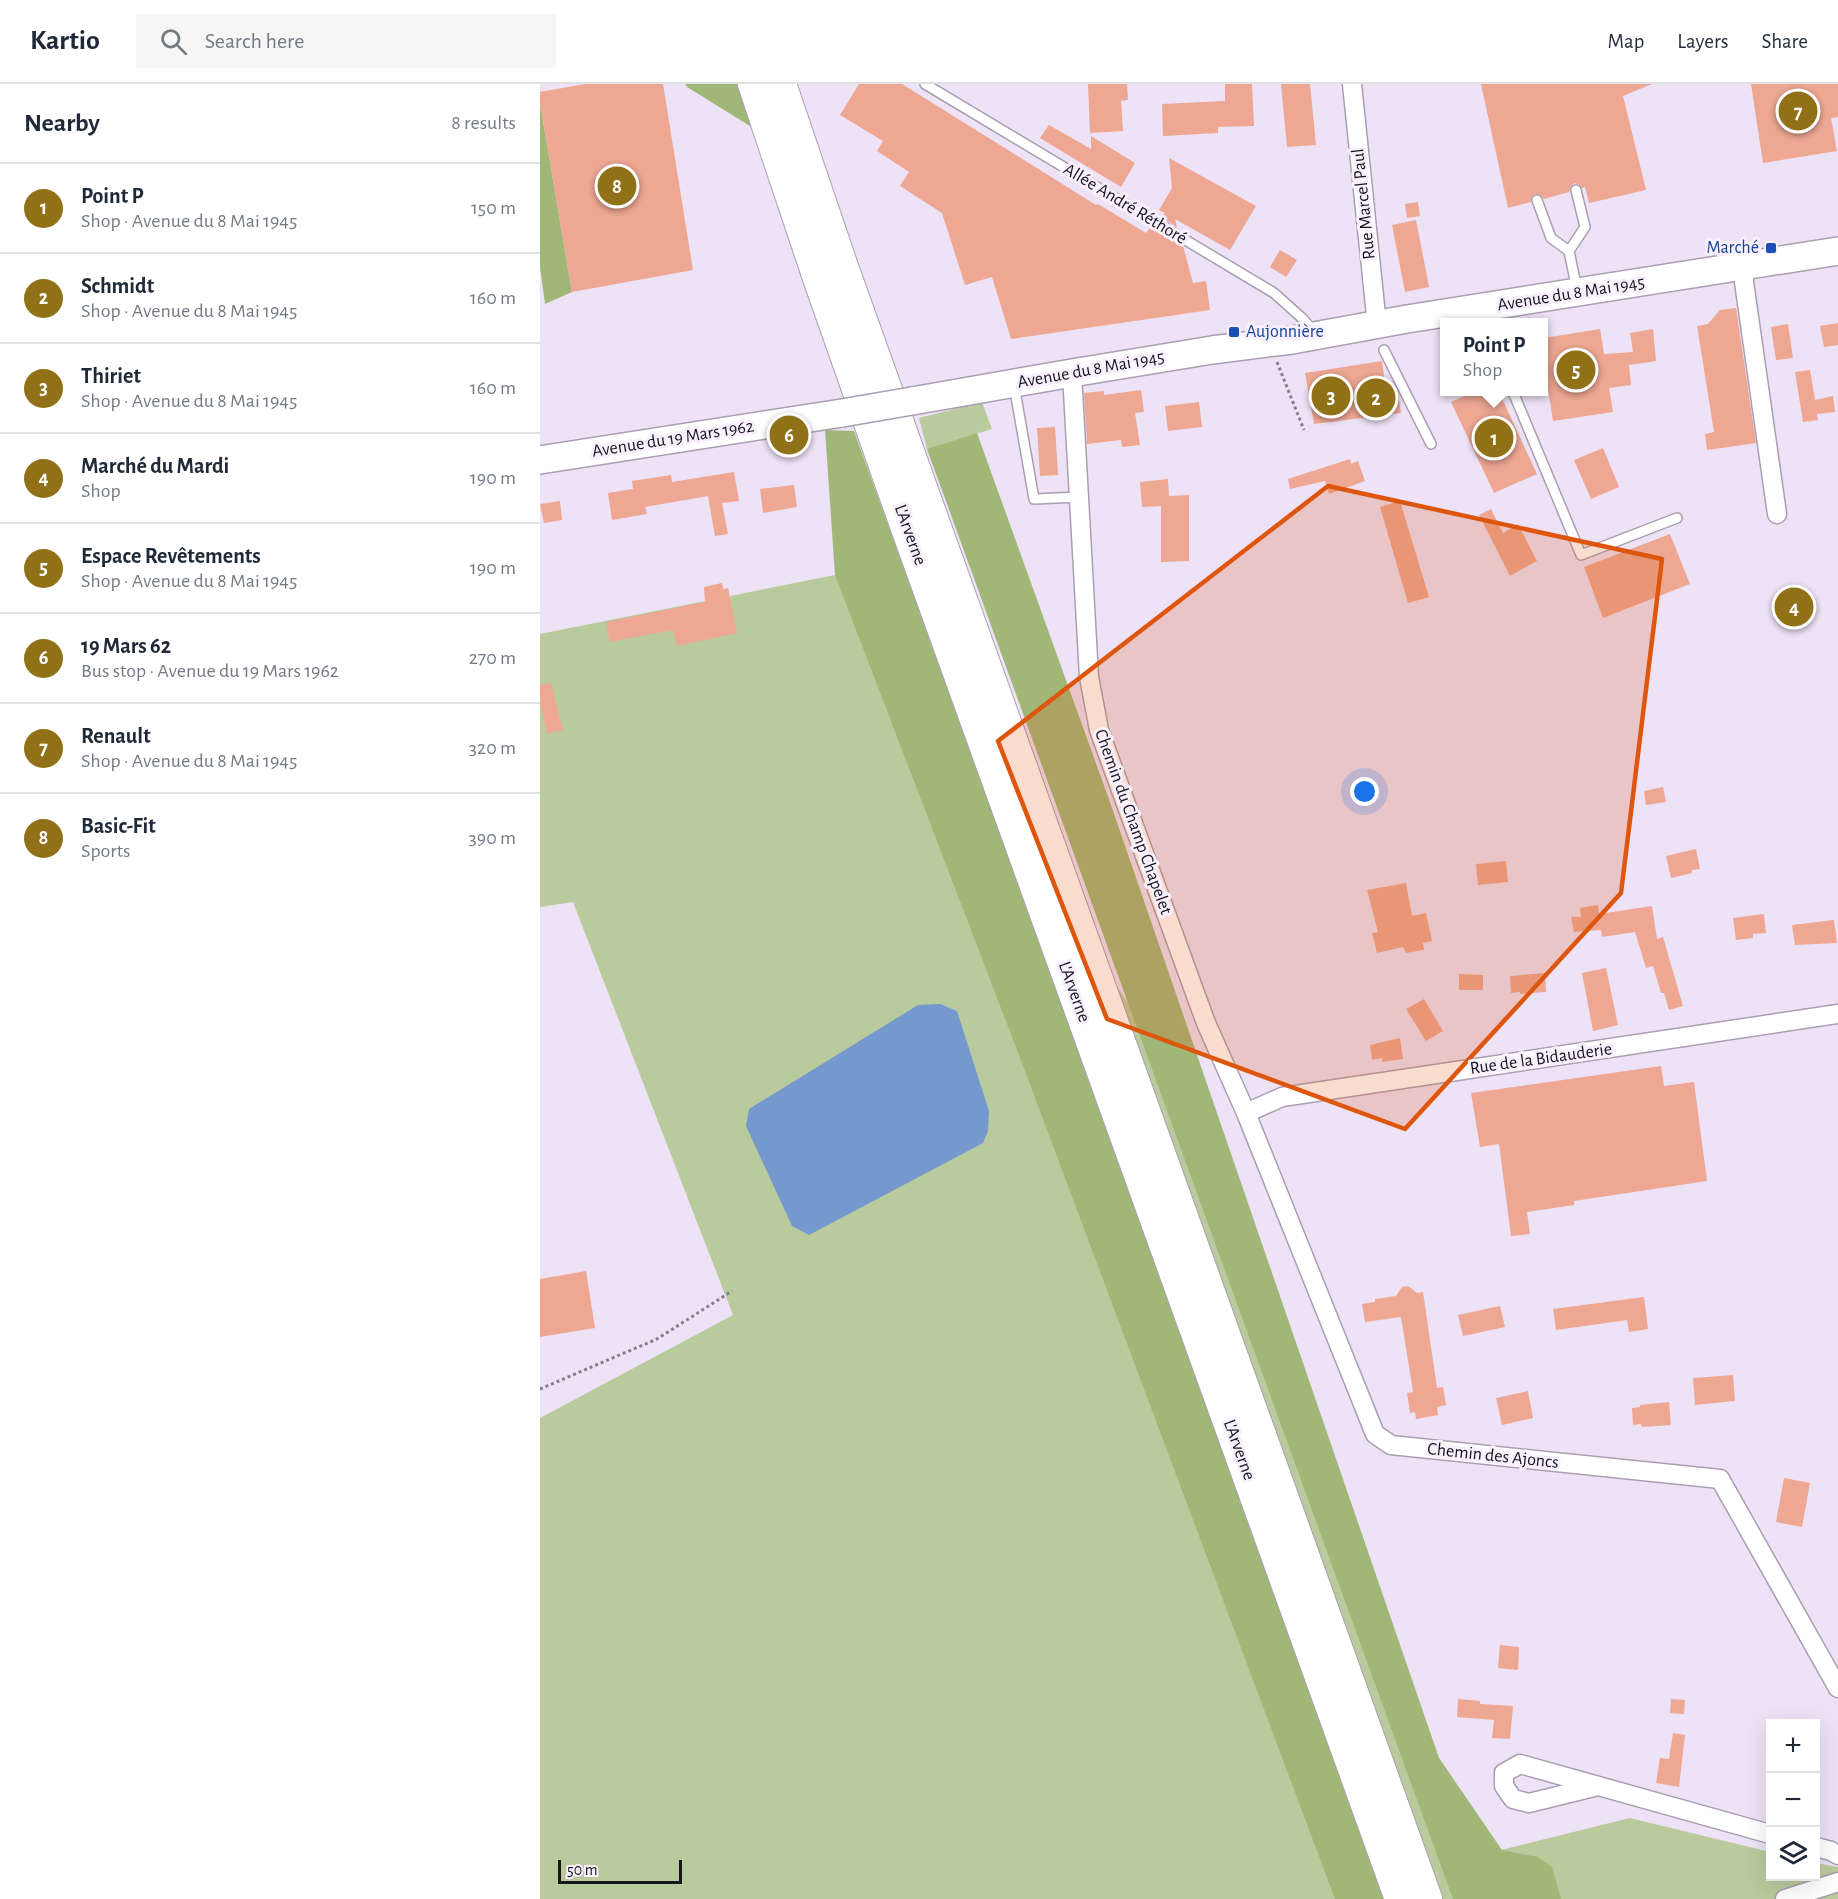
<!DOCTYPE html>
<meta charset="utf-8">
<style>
:root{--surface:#fff;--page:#f6f6f7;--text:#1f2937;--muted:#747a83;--line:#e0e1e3;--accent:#917117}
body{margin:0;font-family:"Alegreya Sans",sans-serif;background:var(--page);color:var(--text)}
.controls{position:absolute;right:18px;bottom:18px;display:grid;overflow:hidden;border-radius:0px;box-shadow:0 6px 24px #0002}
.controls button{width:54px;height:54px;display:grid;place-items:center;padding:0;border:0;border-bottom:2px solid var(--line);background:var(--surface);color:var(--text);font:30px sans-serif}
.scale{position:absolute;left:18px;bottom:15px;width:124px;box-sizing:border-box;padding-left:6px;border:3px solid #18141b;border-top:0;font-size:16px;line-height:21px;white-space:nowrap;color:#18141b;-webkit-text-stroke:4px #f8f1fd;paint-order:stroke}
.you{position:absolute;left:825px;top:708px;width:21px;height:21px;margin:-15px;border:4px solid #fff;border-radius:50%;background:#1a73e8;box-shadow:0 0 0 9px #1a73e833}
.badge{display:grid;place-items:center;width:39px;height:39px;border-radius:50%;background:var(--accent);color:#fff;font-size:20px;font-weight:700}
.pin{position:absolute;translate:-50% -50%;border:3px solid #fff;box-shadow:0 2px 6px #0006}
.popup{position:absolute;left:900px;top:234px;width:108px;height:78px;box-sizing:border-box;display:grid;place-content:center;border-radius:0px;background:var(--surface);filter:drop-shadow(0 2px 4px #0005);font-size:20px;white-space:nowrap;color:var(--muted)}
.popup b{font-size:22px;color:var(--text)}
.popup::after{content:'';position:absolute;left:50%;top:100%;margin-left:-12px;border:12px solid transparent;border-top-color:var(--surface)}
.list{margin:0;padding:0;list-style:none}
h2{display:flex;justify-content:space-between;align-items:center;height:78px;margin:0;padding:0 24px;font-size:26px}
h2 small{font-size:20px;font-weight:400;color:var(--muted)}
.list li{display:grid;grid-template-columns:39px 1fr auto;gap:18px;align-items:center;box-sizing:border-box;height:90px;padding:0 24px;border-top:2px solid var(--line)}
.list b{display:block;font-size:22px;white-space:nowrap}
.list p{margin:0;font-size:20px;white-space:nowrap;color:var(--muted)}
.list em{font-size:20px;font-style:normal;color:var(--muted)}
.icon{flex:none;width:33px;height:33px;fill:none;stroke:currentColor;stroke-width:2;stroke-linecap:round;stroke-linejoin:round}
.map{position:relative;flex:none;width:1298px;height:1815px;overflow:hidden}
header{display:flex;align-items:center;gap:36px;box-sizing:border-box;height:84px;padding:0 30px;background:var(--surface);border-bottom:2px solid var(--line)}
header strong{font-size:28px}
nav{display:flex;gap:33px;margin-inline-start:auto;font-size:21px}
.search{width:420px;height:54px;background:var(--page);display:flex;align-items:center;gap:15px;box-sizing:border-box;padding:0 21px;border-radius:0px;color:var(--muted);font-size:22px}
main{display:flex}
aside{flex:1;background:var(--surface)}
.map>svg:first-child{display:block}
</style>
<header>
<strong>Kartio</strong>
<div class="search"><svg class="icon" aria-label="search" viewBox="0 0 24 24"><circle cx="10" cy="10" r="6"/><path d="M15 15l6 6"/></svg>Search here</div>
<nav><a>Map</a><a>Layers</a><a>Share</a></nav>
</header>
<main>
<aside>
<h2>Nearby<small>8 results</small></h2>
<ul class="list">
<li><span class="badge">1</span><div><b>Point P</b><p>Shop · Avenue du 8 Mai 1945</p></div><em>150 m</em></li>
<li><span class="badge">2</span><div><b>Schmidt</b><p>Shop · Avenue du 8 Mai 1945</p></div><em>160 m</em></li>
<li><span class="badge">3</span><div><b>Thiriet</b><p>Shop · Avenue du 8 Mai 1945</p></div><em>160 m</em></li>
<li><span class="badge">4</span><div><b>Marché du Mardi</b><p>Shop</p></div><em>190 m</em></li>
<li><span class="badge">5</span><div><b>Espace Revêtements</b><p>Shop · Avenue du 8 Mai 1945</p></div><em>190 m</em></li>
<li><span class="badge">6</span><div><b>19 Mars 62</b><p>Bus stop · Avenue du 19 Mars 1962</p></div><em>270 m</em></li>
<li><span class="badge">7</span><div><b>Renault</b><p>Shop · Avenue du 8 Mai 1945</p></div><em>320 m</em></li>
<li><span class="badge">8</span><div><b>Basic-Fit</b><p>Sports</p></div><em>390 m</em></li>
</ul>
</aside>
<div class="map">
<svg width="1298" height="1815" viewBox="0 0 1298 1815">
<rect width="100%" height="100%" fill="#eee2f6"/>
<path fill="#b9cb9d" d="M442 318 452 345 387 365 379 334Z
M295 491 667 1034 899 1674 961 1766 1090 1734 1230 1768V1792H1276V1779L1298 1783V1815H0V1334L193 1231 33 818 0 823V550Z"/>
<path fill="#a1b778" d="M145 0H200L218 47 147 3Z
M0 19 32 208 5 220 0 183Z
M285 346 314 347 846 1815H795L477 966 295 491Z
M437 349 571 721 899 1674 962 1766 998 1773 1012 1783 1021 1815H913L387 365Z"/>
<path fill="#7599ce" d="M400 920 417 927 449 1027 448 1047 443 1059 269 1151 252 1142 206 1042 209 1025 378 921Z"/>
<path fill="#eda792" d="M45 0H123L153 186 32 208 0 19V8Z
M319 0H362L556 121 558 120 606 149 611 143 643 162 653 199 666 197 670 226 471 255 452 193 425 201 402 129 360 102 369 88 337 67 343 57 300 31Z
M548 0H587L588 16 581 17 583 47 550 49Z
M685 0H712L714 42 678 43V49L623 52 622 20 685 17Z
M741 0H770L776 61 747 63Z
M941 0H1112L1083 12 1106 106 1049 119 1045 103 1042 104 1040 101 1035 99 1031 102 1029 108 1004 115 1001 111 995 110 992 112 991 118 968 124Z
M1211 0H1298V33L1291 34 1297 67 1223 79Z
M509 41 551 65V52L595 79 581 103 500 54Z
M629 74 716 122 690 166 635 135 637 143 620 133 625 129 619 126 632 104Z
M878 118 880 132 867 134 865 120Z
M876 136 889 203 865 208 852 141Z
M740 166 757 176 746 193 730 183Z
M1196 224 1216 359 1167 366 1165 350 1174 348 1157 242 1168 240 1180 226Z
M1298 239V261L1284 263 1280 242Z
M1248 240 1253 274 1236 276 1231 243Z
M1060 245 1064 270 1093 268 1090 249 1113 245 1116 277 1089 281 1091 301 1069 304 1073 328 1013 337 1004 279V254Z
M842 277 845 299 852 297 858 310 861 329 774 340 765 289Z
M1270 286 1275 316 1293 312 1295 328 1277 330 1278 336 1263 338 1255 288Z
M601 306 604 328 595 329 600 361 582 363 581 356 547 360 544 309 564 307V311Z
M934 308H959L997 390 954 409 911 318Z
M659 318 662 343 628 347 625 322Z
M515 343 518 391 500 392 497 344Z
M1063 364 1079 403 1051 415 1034 376Z
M810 375 811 380 818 377 825 397 789 410 785 397 750 405 748 395Z
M194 388 199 417 182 419 188 450 175 452 168 412 105 423 107 430 72 436 68 409 93 405 92 397 131 391 132 398Z
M628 395 629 412 649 411V477L621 478V422L602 423 600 398Z
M254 401 257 423 223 429 220 405Z
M20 417 22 436 4 439 0 420Z
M860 417 889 513 868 519 840 423Z
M951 425 963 449 978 440 997 477 970 492 939 431Z
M1130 450 1150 500 1063 534 1044 483Z
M182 499 183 505 188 504 197 549 137 562 133 546 70 558 66 538 165 518 164 503Z
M11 599 23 646 7 650 0 619V601Z
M1123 703 1126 718 1106 721 1104 707Z
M1156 765 1160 785 1152 786V789L1131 794 1126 772Z
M966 777 968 798 938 801 936 780Z
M866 799 872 832 886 829 892 857 883 859 884 866 866 869 863 863 837 869 832 849 838 848 827 806Z
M1058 821 1059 830 1112 822 1117 855 1123 853 1143 922 1129 926 1124 909H1121L1113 882 1106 884 1095 848 1062 853 1061 846 1034 848 1031 833H1041L1040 824Z
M1224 830 1226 849 1213 850V854L1196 856 1193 834Z
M1294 836 1297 859 1255 861 1252 841Z
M1066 884 1078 941 1053 947 1042 889Z
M1005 889 1006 908 980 910V908L971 909 970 892Z
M919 890 943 891V906H919Z
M884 915 903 947 886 957 866 925Z
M860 954 863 975 842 978V974L832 976 830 961Z
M1121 982 1124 1002 1154 998 1167 1097 1034 1117V1121L987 1128 990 1150 971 1152 959 1060 940 1063 931 1009Z
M46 1187 55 1244 0 1253V1195Z
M868 1202 877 1209 883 1208 897 1304 903 1303 906 1321 897 1323 898 1331 876 1335 875 1328 870 1329 867 1309 873 1308 861 1233 825 1238 822 1220 835 1218V1215L856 1212 862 1203Z
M1104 1213 1108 1245 1089 1248 1087 1236 1016 1246 1013 1225Z
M960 1222 965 1243 923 1252 918 1231Z
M1193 1291 1195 1317 1155 1321 1153 1294Z
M988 1307 993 1334 962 1341 956 1314Z
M1129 1318 1131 1341 1102 1343 1101 1340 1093 1341 1092 1324 1100 1323V1321Z
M1244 1394 1270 1399 1262 1443 1236 1438Z
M960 1561 979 1563 978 1586 958 1584Z
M918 1615 940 1617V1620L973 1622 970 1655 952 1654 954 1636 917 1633Z
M1131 1615 1145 1616 1144 1630 1130 1629Z
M1133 1649 1145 1651 1139 1703 1116 1699 1120 1674 1129 1675Z"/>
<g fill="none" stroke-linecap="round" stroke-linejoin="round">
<defs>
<path id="service" d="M385 0 734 209 763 235 773 247
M997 116 1011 154 1029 167 1037 206
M1029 167 1045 143 1036 106
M844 266 891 360
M474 301 494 415 540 413
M973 308 1041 471 1137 434"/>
<path id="minor" d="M812 0 837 241
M1204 181V198L1237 430
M532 289 549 593 559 646 666 939 706 1029 835 1350 851 1361 1180 1395 1298 1604
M706 1029 742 1013 1298 930
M1058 1702 989 1719 973 1715 964 1702V1689L980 1680 1230 1750
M1276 1763 1291 1767 1298 1771
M1245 1815 1298 1798"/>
<path id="primary" d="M372 317 532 289 672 266 752 256 867 235 1298 167
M0 376 302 329"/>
<path id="motorway" d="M214 0 280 197 367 444 861 1815
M240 0 302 183 886 1815"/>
</defs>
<use href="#service" stroke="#aa9fb1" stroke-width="12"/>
<use href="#minor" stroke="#aa9fb1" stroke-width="21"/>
<use href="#primary" stroke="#aa9fb1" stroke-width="30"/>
<use href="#motorway" stroke="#aa9fb1" stroke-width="34"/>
<path stroke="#867e8c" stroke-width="3" stroke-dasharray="3 3" stroke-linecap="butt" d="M737 278 764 346
M0 1305 117 1255 192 1207"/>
<use href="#service" stroke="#fff" stroke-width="9"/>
<use href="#minor" stroke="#fff" stroke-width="18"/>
<use href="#primary" stroke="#fff" stroke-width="27"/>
<use href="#motorway" stroke="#fff" stroke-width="32"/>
<defs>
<path id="primary-bridge" d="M302 329 372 317"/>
</defs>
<use href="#primary-bridge" stroke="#aa9fb1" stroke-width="30" stroke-linecap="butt"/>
<use href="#primary-bridge" stroke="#fff" stroke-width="27"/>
</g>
<path fill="#de560d" fill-opacity="0.2" stroke="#de560d" stroke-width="4.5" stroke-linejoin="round" d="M788 402 1122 475 1081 809 865 1045 567 935 458 657Z"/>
<g fill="#1a4fb4" stroke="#f8f1fd" stroke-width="2">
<rect x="1225" y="158" width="12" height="12" rx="3"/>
<rect x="688" y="242" width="12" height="12" rx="3"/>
</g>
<g text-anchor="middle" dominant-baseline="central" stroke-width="6" stroke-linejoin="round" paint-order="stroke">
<g font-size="18" fill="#18141b" stroke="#f8f1fd">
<text transform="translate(585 120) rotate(31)">Allée André Réthoré</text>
<text transform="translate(824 120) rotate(-96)">Rue Marcel Paul</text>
<text transform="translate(1031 210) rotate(-9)">Avenue du 8 Mai 1945</text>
<text transform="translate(551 286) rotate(-10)">Avenue du 8 Mai 1945</text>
<text transform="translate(133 355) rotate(-9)">Avenue du 19 Mars 1962</text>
<text transform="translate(370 451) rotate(70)">L'Arverne</text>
<text transform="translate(593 738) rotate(70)">Chemin du Champ Chapelet</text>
<text transform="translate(534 908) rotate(70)">L'Arverne</text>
<text transform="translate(1001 975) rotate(-8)">Rue de la Bidauderie</text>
<text transform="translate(699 1366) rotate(70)">L'Arverne</text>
<text transform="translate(953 1372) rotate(6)">Chemin des Ajoncs</text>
</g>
<g font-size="18" fill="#164399" stroke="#f8f1fd" text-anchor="end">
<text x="1219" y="164">Marché</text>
<text x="706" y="248" text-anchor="start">Aujonnière</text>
</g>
</g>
</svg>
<div class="controls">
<button>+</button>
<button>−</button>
<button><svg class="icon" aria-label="layers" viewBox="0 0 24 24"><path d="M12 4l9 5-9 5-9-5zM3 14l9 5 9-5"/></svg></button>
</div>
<div class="scale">50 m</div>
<div class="you"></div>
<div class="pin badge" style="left:954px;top:354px">1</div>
<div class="popup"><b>Point P</b>Shop</div>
<div class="pin badge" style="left:836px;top:314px">2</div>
<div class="pin badge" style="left:791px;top:312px">3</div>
<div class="pin badge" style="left:1254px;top:523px">4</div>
<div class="pin badge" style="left:1036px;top:286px">5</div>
<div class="pin badge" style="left:249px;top:351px">6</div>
<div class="pin badge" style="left:1258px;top:27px">7</div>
<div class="pin badge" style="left:77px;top:102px">8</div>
</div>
</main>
